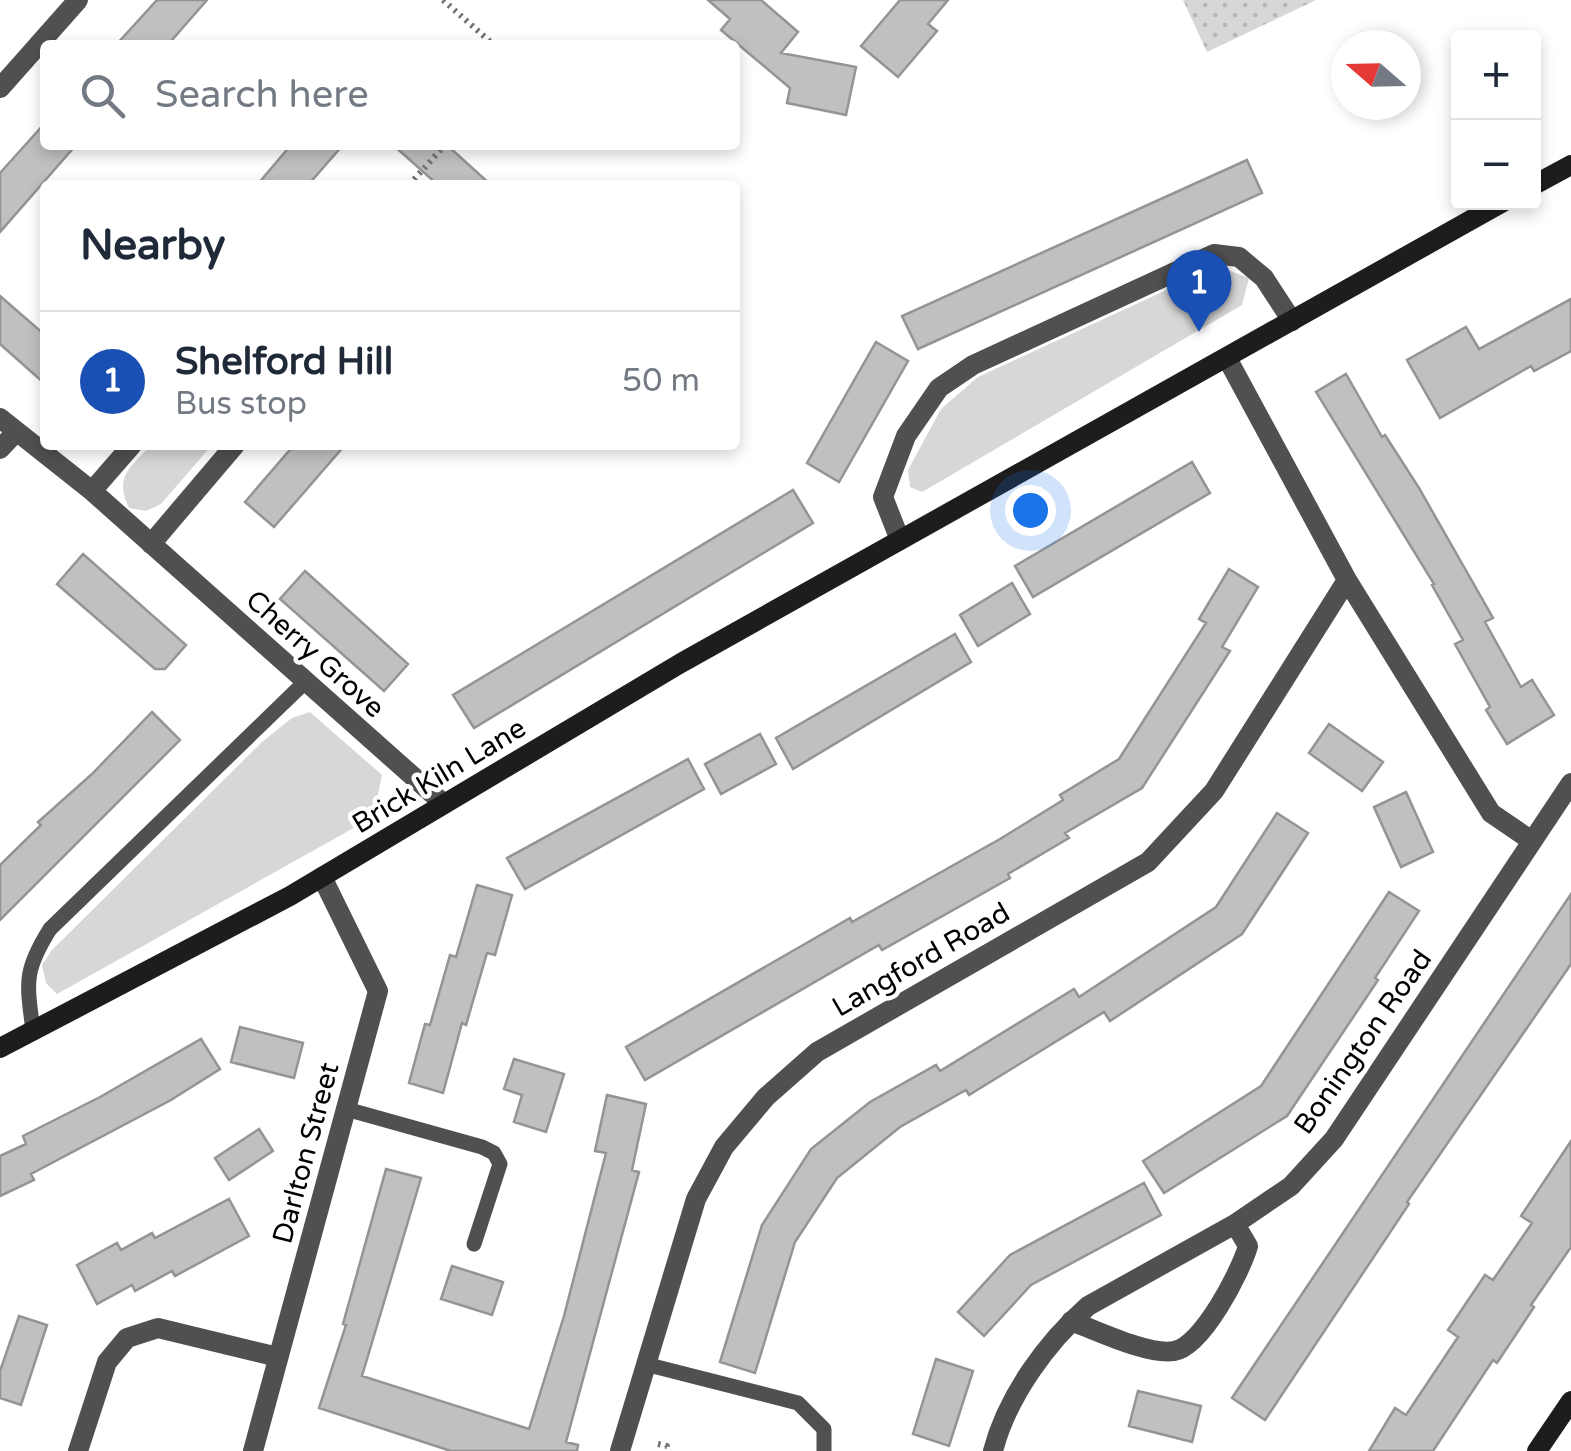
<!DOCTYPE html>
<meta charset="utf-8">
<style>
:root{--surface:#fff;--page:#f6f6f7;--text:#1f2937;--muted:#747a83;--line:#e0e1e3;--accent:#0f766e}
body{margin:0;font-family:"Varela Round",sans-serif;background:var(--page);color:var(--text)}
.controls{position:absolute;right:30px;top:30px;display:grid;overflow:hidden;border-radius:10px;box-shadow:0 5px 15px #0003}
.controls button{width:90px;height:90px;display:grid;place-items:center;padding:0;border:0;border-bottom:2px solid var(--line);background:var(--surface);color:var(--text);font:50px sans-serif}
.compass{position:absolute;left:1331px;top:30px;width:90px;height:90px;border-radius:50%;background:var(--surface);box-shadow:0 5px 15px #0003;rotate:290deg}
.you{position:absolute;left:1030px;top:510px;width:35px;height:35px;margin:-25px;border:8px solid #fff;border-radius:50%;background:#1a73e8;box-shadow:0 0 0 15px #1a73e833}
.badge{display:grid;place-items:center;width:65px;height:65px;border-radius:50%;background:var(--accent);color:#fff;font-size:32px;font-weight:700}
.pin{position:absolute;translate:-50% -82px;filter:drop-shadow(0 2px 5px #0008)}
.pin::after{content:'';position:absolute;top:52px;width:35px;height:30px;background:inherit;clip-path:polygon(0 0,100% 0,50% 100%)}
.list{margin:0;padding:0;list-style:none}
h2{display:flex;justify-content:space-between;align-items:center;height:130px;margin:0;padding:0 40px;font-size:42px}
h2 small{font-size:32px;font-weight:400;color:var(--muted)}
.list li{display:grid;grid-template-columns:65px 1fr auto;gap:30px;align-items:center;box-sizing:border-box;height:140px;padding:0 40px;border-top:2px solid var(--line)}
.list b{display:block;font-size:38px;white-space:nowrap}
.list p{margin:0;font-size:32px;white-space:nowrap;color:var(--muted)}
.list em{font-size:32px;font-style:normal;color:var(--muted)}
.icon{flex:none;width:55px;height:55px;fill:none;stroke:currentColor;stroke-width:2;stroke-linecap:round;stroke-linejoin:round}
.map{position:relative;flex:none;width:1571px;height:1451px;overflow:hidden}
.search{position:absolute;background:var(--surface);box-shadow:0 5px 15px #0003;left:40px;top:40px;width:700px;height:110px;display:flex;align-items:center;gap:25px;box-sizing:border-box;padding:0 35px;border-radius:10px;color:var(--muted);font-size:38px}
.panel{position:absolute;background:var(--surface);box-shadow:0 5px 15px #0003;left:40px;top:180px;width:700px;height:270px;border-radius:10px}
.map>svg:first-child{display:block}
</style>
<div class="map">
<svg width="1571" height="1451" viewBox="0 0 1571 1451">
<defs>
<pattern id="park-dots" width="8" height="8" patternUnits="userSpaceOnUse" patternTransform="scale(2.5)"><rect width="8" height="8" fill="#d7d7d7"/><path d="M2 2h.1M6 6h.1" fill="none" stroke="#b7b7b7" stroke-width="1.8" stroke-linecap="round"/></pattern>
</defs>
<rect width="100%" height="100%" fill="#fff"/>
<path fill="#d7d7d7" d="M1212 269 1228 270 1249 278 1242 305 922 492 910 487 908 470 941 409 978 377Z
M151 445H212L161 504 146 511 129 508C114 476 130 468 151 445Z
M310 712 382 775 377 799 368 820 57 994 46 983 42 965 52 950 262 742 292 718Z"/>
<path fill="url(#park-dots)" d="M1183 0H1316L1207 52Z"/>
<path fill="#c0c0c0" stroke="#949494" stroke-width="2.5" d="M157 0H207L172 40 178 45H116Z
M708 0H761L798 32 781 53 856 67 846 115 787 103 790 88 721 30 730 19Z
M900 0H948L928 24 937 31 898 77 861 46Z
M45 123V145H76L0 232V173Z
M291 145H343L308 185H257Z
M393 145H447L491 185H438Z
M1247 160 1262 193 918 349 902 316Z
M0 296 45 335V384L0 344Z
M1571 299V351L1534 371 1531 366 1440 418 1407 360 1466 327 1479 349Z
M876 342 908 361 839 482 807 463Z
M1346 374 1382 437 1385 435 1419 488 1493 618 1485 622 1521 687 1532 680 1554 715 1507 744 1486 710 1490 707 1455 644 1463 640 1432 585 1434 584 1316 392Z
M294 445H345L274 527 245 502Z
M1192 462 1210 493 1033 597 1015 566Z
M793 490 813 523 474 728 453 695Z
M83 554 186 645 165 669H155L57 584Z
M1229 569 1258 587 1222 647 1230 651 1142 788 1065 833 1069 838 1008 874 1010 878 882 950 879 945 645 1080 626 1047 850 918 852 922 1000 839 1063 800 1060 795 1119 759 1206 623 1199 619Z
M305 571 408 664 384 691 280 599Z
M1012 583 1030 614 978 646 960 615Z
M955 634 971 662 793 769 776 738Z
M152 712 180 740 0 920V865L41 825 38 822 92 774Z
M1329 724 1383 762 1362 791 1309 753Z
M760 734 776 764 721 794 705 764Z
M688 759 704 789 525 889 507 858Z
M1406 792 1433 852 1401 867 1374 807Z
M1277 813 1308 833 1242 934 1110 1021 1104 1012 969 1095 966 1090 900 1127 837 1178 795 1242 755 1373 720 1362 762 1225 811 1149 870 1102 936 1065 940 1071 1074 989 1079 997 1216 907Z
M477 885 512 895 495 955 487 953 466 1025 462 1023 443 1093 409 1083 425 1024 430 1025 450 955 456 957Z
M1389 892 1419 911 1375 978 1378 980 1287 1116 1164 1193 1143 1161 1261 1086Z
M1571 894V964L1407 1202 1409 1204 1265 1420 1232 1398Z
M240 1027 303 1043 294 1078 231 1062Z
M201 1039 220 1069 171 1100 31 1174 34 1180 0 1196V1156L26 1144 23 1136 100 1097Z
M514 1059 564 1074 546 1132 514 1122 522 1095 504 1089Z
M607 1095 646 1104 632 1170 639 1172 566 1442 578 1445 577 1451H451L319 1408 346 1325 343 1324 386 1169 421 1178 362 1376 529 1429 564 1316 606 1153 595 1151Z
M259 1129 273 1151 229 1180 215 1158Z
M1571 1141V1247L1531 1305 1534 1307 1497 1363 1493 1360 1433 1451H1369L1395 1408 1406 1415 1458 1337 1448 1330 1485 1275 1493 1280 1532 1223 1521 1216Z
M1144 1183 1161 1215 1031 1285 984 1336 958 1312 1010 1255Z
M229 1199 249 1236 175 1276 172 1271 135 1291 132 1285 97 1304 77 1265 117 1243 121 1250 152 1233 155 1238Z
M452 1266 503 1282 492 1315 441 1299Z
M19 1316 47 1325 21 1405 0 1398V1371Z
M936 1359 973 1371 949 1446 913 1434Z
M1138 1391 1201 1406 1192 1442 1129 1426Z"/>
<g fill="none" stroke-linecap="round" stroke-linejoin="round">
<path stroke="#727272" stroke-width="6" stroke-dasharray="2.5 5" stroke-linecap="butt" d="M443 0 494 45
M409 185 445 145
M658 1444 667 1446V1451"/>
<path stroke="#505050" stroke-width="15" d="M33 1031C27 983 23 972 50 929L305 682
M346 1109 482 1147 494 1153 500 1164 474 1244
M645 1364 798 1403 824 1429V1451"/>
<path stroke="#505050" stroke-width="20" d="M0 88 78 0
M1227 358 1347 580 1491 813 1532 841
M0 418 92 491 444 804
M0 449 16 432
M92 491 132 445
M900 540 883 497 906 436 939 388 973 365 1214 254 1239 257 1264 278 1292 321
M151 544 235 445
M1071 1321C1096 1330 1149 1356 1174 1351 1202 1347 1241 1271 1248 1246L1235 1224
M78 1451 107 1362 127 1338 158 1328 278 1357
M253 1451 378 991 322 877
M620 1451 696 1199 724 1147 766 1097 817 1052 1148 862 1214 791 1347 580
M993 1451C1007 1397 1046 1343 1088 1306L1235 1224 1291 1186 1334 1139 1571 783"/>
<path stroke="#1d1d1d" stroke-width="20" d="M1534 185 1571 165
M0 1048 290 896 681 663 1503 202
M1537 1451 1571 1401"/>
</g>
<g text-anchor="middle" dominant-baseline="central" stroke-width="9" stroke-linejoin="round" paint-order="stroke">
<g font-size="28" fill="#000" stroke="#fff">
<text transform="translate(315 654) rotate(42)">Cherry Grove</text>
<text transform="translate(439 776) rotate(-31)">Brick Kiln Lane</text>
<text transform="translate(921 960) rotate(-30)">Langford Road</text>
<text transform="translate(1363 1042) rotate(-55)">Bonington Road</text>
<text transform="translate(306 1153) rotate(-75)">Darlton Street</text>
</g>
</g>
</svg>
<div class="controls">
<button>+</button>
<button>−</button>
</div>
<svg class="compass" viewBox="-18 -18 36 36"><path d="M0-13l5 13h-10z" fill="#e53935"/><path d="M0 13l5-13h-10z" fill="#747a83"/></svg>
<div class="you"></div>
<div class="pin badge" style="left:1199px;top:332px;background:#1a4fb4">1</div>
<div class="search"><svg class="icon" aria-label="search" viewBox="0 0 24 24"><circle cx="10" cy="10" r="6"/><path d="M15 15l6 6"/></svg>Search here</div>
<section class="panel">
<h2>Nearby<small></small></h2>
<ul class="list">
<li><span class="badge" style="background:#1a4fb4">1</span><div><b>Shelford Hill</b><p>Bus stop</p></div><em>50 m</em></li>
</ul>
</section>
</div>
